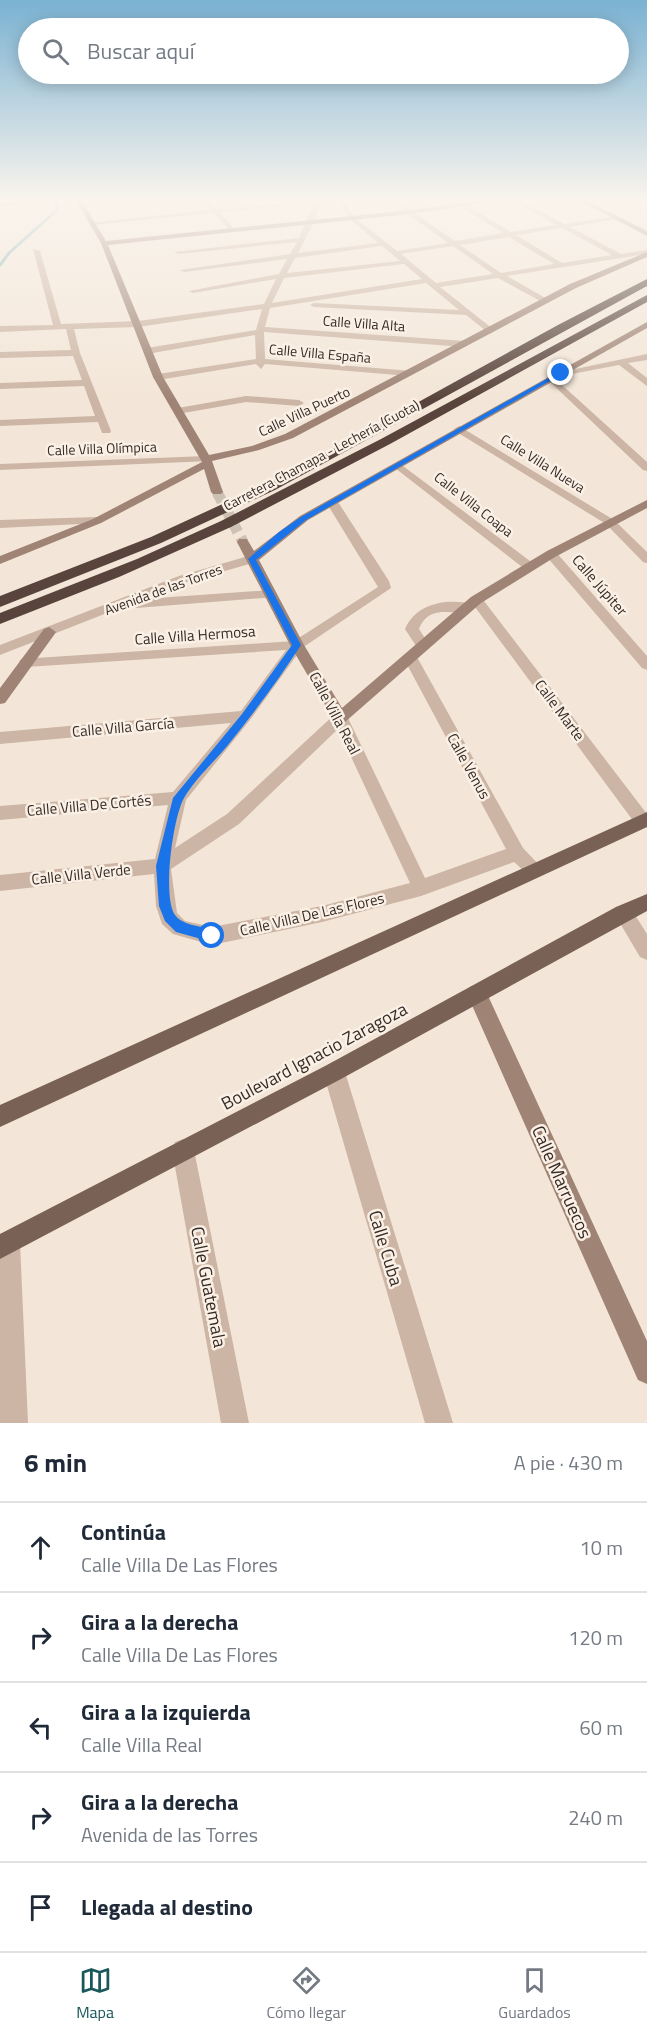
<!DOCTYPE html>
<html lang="es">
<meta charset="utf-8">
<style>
:root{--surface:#fff;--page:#f6f6f7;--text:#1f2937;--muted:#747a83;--line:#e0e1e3;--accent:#19575b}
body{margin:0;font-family:"Titillium Web",sans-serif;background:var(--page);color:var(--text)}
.stop{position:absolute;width:18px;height:18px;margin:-14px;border:4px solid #1a73e8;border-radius:50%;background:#fff}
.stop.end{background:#1a73e8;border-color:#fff;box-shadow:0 2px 6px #0008}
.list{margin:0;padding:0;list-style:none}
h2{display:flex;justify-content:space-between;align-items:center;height:78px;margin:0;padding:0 24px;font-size:26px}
h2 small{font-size:20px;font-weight:400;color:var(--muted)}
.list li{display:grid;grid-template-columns:39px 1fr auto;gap:18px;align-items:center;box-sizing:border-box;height:90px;padding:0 24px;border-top:2px solid var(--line)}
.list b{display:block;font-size:22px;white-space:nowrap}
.list p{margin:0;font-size:20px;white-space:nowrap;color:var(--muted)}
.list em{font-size:20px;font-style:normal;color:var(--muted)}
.icon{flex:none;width:33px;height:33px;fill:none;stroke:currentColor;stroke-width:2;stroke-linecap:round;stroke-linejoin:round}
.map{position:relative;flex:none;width:647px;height:1423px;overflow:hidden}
.search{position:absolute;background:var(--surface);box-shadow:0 3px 15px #0003;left:18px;right:18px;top:18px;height:66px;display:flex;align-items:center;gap:15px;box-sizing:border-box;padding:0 21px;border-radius:33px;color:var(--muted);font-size:22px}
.sheet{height:528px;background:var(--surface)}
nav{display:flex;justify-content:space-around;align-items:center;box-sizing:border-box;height:84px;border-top:2px solid var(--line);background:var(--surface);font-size:16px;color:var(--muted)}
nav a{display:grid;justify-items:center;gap:3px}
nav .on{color:var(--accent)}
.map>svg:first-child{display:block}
</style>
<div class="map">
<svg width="647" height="1423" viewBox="0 0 647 1423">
<rect width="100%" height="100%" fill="#f3e6d8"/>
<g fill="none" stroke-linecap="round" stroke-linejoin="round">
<path stroke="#75b0b2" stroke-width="3" d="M0 265 9 253 57 210 56 201"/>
<path stroke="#cdc1b4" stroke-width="11" stroke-dasharray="11 6" stroke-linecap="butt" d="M217 492 243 542"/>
<path fill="#ccb5a4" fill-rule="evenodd" d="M32 201 34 204 0 207V203Z
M111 201H133L81 207 78 205Z
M203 201H209L217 209 321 201 314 222 298 253 378 243 350 219 338 201H344L354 217 397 251 448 243 390 201H397L455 241 503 233 452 201H459L511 232 556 225 514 201H521L564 224 618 216 616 219 570 227 621 254 647 250V254L507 276 547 299 548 301 544 303 498 278 440 287 493 329 494 331 490 334 466 315 314 307 310 305 314 303 459 310 426 283 270 308 265 327 465 341 469 344 465 347 264 332 265 359 412 371 414 373 409 376 265 364 261 369 256 364 158 380 153 377 158 374 256 359 255 335 147 354 143 351 147 348 256 330 262 309 138 327 74 329 80 353 111 431 110 433H102L98 422 0 426V420L95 416 84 386 0 389V383L82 380 73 356 0 358V352L71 350 66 329 0 332V326L53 325 33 249 40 251 61 324 138 321 264 304 276 279 193 293 189 291 279 274 287 259 184 272 180 270 290 254 297 242 178 254 174 252 299 238 314 203 220 212 233 228 230 230 213 213 92 225 89 223 210 210ZM562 228 612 255 562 263 516 235ZM509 237 554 264 501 273 460 245ZM382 246 400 261 287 273 295 258ZM453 246 493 274 436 283 401 254ZM404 264 422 279 272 303 284 278Z
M642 201H647V203L643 202Z
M647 354V360L628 363 647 378V386L619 365 561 376 556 373Z
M551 375 647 462V471L643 470 548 380 546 378Z
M246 396 299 400 304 403 299 406 246 402 178 414 173 411 178 408Z
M459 426 614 520 647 552V563L643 562 606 524 455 431 454 429Z
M206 456 211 459 210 461 0 470V464Z
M399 463 534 564 536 567 534 570H526L395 468 394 466Z
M332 499 338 502 389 581 391 588 302 648 250 720 186 800 175 848 227 814 335 714H345L348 718 425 878 506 849 403 657 410 652 417 657 523 848 544 870 541 875C529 880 523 869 514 862L421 896 322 922 212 945 173 934 162 924 156 906 154 874 0 891V875L155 859 168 805 0 820V806L173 792 231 723 0 744V732L241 711 286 650 26 667 19 662 21 659 294 641 378 587 326 502ZM338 729 410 883 322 906 212 927 185 921 177 913 171 869 239 824Z
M97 517 101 519V523L0 528V520Z
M551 550 555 551 647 656V670L642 668 547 557 545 554 547 551Z
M252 555 258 559 256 562 187 582 143 599 271 590 277 594 276 597 136 608 130 604 0 655V645L179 576Z
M476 596 481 597 647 814V827L637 826 475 607C460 621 431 599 419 629L430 646 428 649H418L405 629C416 603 447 598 472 604L469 600Z
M623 905 630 907 647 934V960L640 957 614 913 616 907Z
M334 1061 341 1065 345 1072 453 1423H425L323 1072 327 1065Z
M183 1139 191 1142 194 1150 249 1423H221L172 1150 175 1142Z
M8 1231 17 1234 20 1243 28 1423H0V1234Z"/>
<path fill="#9f8475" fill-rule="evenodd" d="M76 201H82L106 241 410 210 481 201H495L410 214 108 245 163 377 209 455 252 446 285 434 570 284 647 252V257L576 288 293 438 259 450 212 461 223 492 221 494H213L211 492 204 469 101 523 0 564V556L93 519 202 462 153 377 101 243Z
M580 201H587L647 231V236Z
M647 322V328L308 520 259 560 304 645 342 708 471 597 547 551 647 500V508L555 557 481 603 345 722H335L290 645 237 542 239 539H247L254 551 300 516Z
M49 627 56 632 54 635 5 703 0 704V688L44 629Z
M477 984 484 987 647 1341V1384L638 1380 467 994 470 987Z"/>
<path fill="#7a6156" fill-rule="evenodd" d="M647 812V827L0 1127V1105Z
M647 894V911L341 1079 0 1259V1234L327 1065 616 907Z"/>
<path fill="#58443c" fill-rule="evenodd" d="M647 279V286L275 490 161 543 0 607V596L151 537 266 484 346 442 558 325Z
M647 295V302L390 444 231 527 119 577 0 624V613L137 559 221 521 381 439Z"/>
</g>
<linearGradient id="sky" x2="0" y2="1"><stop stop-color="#7ab2d2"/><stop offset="0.5" stop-color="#faf4ed"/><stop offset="1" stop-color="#faf4ed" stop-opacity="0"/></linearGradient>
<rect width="647" height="400" fill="url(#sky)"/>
<path fill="#1a73e8" d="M559 372 564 373 306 520 256 560 301 645C279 679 254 713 228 745 214 762 195 779 184 798 173 817 162 897 175 915 185 929 212 924 218 936L212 942 176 932 165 921 159 906 156 866 173 798 242 714 292 645 248 559 279 532 301 517Z"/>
<g text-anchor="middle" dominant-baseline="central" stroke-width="5" stroke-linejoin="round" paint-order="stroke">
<g font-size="14" fill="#362b26" stroke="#faf0e5">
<text transform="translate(364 323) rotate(4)">Calle Villa Alta</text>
<text transform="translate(320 353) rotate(5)">Calle Villa España</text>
<text transform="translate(304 411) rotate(-25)">Calle Villa Puerto</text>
<text transform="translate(102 448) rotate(-2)">Calle Villa Olímpica</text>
<text transform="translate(321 455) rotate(-28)">Carretera Chamapa - Lechería (Cuota)</text>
<text transform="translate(543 463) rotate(32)">Calle Villa Nueva</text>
<text transform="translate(474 504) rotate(38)">Calle Villa Coapa</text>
<text transform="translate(163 589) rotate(-20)">Avenida de las Torres</text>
</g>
<g font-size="15" fill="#362b26" stroke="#faf0e5">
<text transform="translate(600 585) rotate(49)">Calle Júpiter</text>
<text transform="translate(195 635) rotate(-4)">Calle Villa Hermosa</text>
<text transform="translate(560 710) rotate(53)">Calle Marte</text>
<text transform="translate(335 713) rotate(62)">Calle Villa Real</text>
<text transform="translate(123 727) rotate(-5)">Calle Villa García</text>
<text transform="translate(469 766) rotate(61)">Calle Venus</text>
<text transform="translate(89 805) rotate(-5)">Calle Villa De Cortés</text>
<text transform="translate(81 874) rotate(-6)">Calle Villa Verde</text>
<text transform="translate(312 914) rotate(-13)">Calle Villa De Las Flores</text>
</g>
<g font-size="18" fill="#362b26" stroke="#faf0e5">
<text transform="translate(314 1056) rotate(-28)">Boulevard Ignacio Zaragoza</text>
<text transform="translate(562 1182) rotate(66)">Calle Marruecos</text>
<text transform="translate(386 1248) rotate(73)">Calle Cuba</text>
<text transform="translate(209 1287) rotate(79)">Calle Guatemala</text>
</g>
</g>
</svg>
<div class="stop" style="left:212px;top:936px"></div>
<div class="stop end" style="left:561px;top:373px"></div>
<div class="search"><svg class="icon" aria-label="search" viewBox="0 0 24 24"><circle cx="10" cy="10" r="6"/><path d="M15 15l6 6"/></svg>Buscar aquí</div>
</div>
<section class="sheet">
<h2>6 min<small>A pie · 430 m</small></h2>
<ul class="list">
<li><svg class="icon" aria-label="ahead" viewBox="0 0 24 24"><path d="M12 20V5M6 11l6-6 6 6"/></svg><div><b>Continúa</b><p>Calle Villa De Las Flores</p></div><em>10 m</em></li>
<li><svg class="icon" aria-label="right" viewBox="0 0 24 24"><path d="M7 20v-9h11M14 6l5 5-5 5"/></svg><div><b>Gira a la derecha</b><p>Calle Villa De Las Flores</p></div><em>120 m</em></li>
<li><svg class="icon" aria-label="left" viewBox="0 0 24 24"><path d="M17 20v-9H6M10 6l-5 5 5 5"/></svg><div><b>Gira a la izquierda</b><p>Calle Villa Real</p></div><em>60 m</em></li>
<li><svg class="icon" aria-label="right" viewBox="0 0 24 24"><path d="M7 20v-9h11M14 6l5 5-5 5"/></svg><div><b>Gira a la derecha</b><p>Avenida de las Torres</p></div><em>240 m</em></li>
<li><svg class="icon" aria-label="arrive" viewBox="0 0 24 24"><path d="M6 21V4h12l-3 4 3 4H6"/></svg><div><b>Llegada al destino</b></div></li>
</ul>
</section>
<nav>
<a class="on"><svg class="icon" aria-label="map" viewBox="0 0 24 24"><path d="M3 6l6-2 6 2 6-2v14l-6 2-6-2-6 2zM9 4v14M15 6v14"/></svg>Mapa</a>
<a><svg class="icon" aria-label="directions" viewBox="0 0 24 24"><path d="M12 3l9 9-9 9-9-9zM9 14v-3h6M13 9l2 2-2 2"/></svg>Cómo llegar</a>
<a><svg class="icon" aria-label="saved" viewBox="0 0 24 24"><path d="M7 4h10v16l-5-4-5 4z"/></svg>Guardados</a>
</nav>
